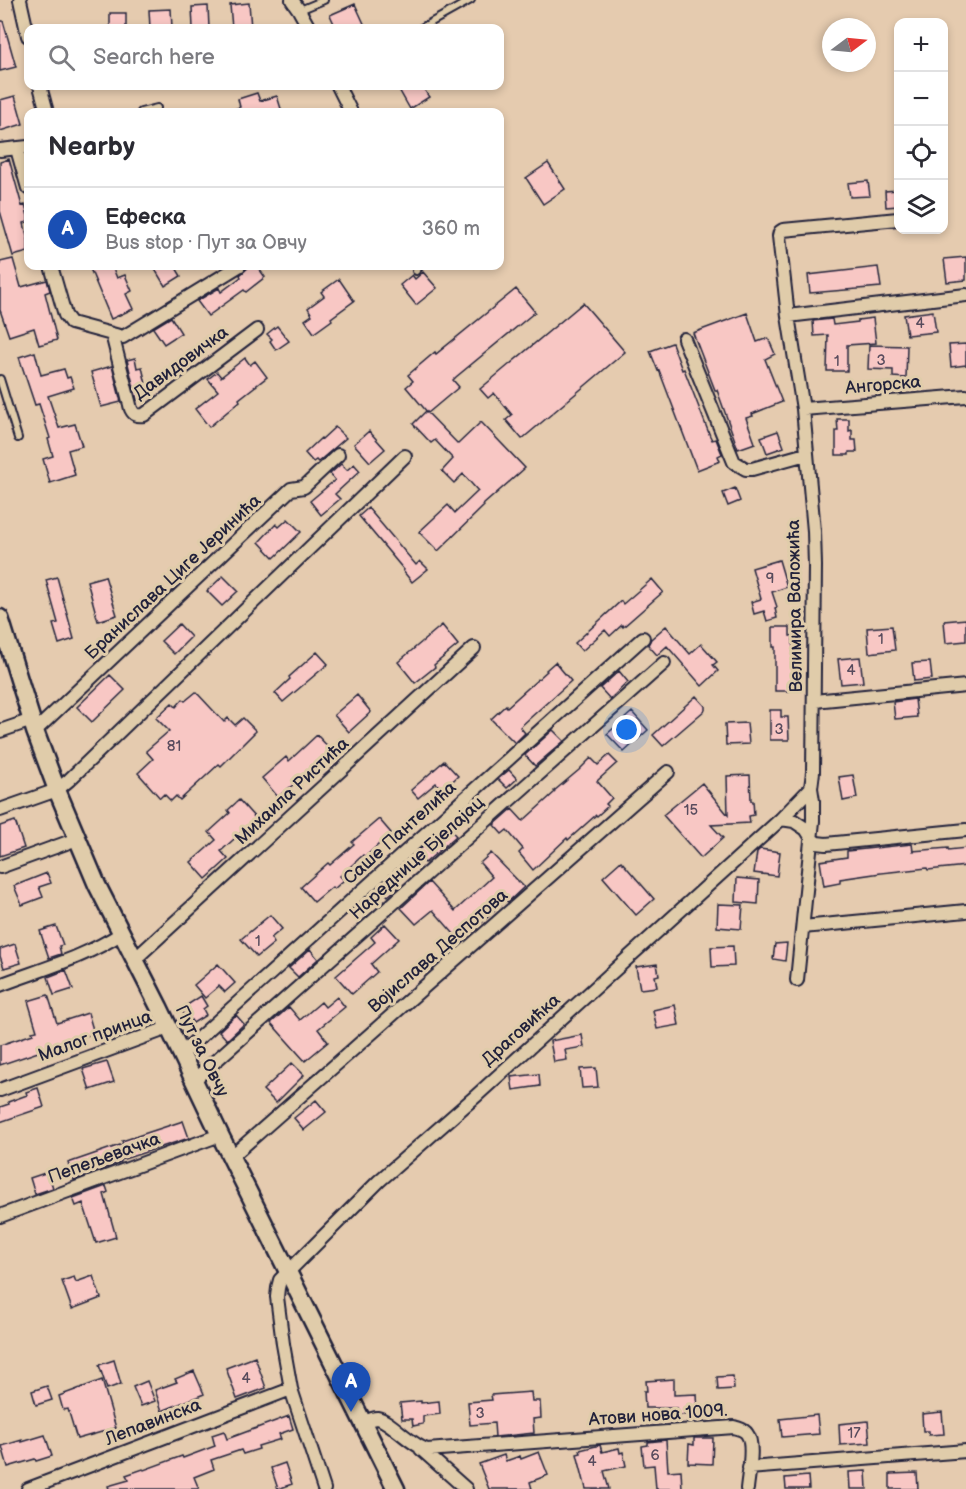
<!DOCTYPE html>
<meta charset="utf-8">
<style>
:root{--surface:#fff;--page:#f2f2f3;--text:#2b2b33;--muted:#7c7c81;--line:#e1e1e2;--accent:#1f6fb2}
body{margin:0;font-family:"Balsamiq Sans",sans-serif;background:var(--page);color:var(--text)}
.controls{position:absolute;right:18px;top:18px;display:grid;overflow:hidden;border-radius:12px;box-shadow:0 3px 9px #0003}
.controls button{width:54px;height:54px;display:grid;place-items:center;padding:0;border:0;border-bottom:2px solid var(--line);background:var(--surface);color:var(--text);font:30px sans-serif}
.compass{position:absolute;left:822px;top:18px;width:54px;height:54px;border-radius:50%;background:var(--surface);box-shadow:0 3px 9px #0003;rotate:74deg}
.you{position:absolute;left:627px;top:730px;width:21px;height:21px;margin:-15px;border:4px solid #fff;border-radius:50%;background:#1a73e8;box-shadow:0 0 0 9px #1a73e833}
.badge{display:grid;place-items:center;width:39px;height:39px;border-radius:50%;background:var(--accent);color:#fff;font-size:20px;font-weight:700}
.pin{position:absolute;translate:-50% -50px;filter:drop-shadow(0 2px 3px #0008)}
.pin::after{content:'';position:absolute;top:32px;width:21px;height:18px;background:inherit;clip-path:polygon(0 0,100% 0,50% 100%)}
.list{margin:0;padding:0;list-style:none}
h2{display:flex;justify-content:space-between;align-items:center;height:78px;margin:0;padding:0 24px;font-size:26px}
h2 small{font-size:20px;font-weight:400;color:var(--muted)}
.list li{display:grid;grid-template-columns:39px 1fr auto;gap:18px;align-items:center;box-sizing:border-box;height:84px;padding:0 24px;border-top:2px solid var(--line)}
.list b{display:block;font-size:22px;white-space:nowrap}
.list p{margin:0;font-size:20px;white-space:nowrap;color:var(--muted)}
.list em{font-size:20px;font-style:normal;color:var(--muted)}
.icon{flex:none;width:33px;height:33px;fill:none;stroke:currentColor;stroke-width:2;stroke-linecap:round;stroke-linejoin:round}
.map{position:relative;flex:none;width:966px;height:1489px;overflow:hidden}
.search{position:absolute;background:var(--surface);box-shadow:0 3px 9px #0003;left:24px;top:24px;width:480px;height:66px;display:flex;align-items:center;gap:15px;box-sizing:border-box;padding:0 21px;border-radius:12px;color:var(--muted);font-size:22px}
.panel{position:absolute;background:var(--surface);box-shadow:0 3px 9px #0003;left:24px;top:108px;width:480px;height:162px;border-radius:12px}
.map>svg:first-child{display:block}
</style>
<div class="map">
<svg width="966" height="1489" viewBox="0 0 966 1489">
<rect width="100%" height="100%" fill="#e5cbaf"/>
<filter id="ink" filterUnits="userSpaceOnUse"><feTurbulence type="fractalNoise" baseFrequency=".0167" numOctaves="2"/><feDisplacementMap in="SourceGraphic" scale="12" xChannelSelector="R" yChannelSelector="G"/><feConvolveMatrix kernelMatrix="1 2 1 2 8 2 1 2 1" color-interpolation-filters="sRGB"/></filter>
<g filter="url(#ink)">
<path fill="#f8c7c4" stroke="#22223b" stroke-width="1.5" d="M249 3 251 28H232L230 5Z
M355 4 366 28H336L330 15Z
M208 6 209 28H193L192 7Z
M171 9 172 28H150L149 10Z
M110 13H126V28H110Z
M0 21H3L16 67 0 71Z
M397 86H422L429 97 410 109Z
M257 93 260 101 277 96 282 112H232V110L240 107 238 99Z
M15 96 23 124 0 131V100Z
M9 159 22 206 25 205 28 216V222L24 223 28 241V252L13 256 0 211V162Z
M548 163 565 189 543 204 526 178Z
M868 181 870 196 850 197 848 183Z
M898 190V206L886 207 885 191Z
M966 257V280L947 282 944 259Z
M13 259 21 287 47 280 50 291 45 293 57 340 39 345 34 328 9 336 0 310V262Z
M89 266H112L117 278 125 275 132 291 126 294 133 309 111 319Z
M153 266H175L181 276 165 286Z
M250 266H257L265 277 246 292 244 290 208 316 197 301 219 288 221 292 241 277 240 275Z
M878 267 881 287 810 293 808 275Z
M423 272 437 288 416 305 400 285 412 275 415 279Z
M339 279 354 301 331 318 332 320 314 333 305 320 312 315 308 308 324 296 321 292Z
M516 289 535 312 456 377 453 380 459 387 428 413 406 387 413 381 408 375 435 352 436 354Z
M583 303 625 352 522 439 506 420 512 415 494 393 488 398 480 389Z
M933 311 936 332 907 335 904 315Z
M747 313 757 342 768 338 775 354 765 359 782 402 752 414 753 416 746 418 755 443 738 449 717 390H715L693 333Z
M171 317 181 333 164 344 153 328Z
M873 318 876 343 847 345V371H827L828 335 814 336 813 321 832 319 833 325 858 322V320Z
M277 326 289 341 276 350 270 341 272 339 267 334Z
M672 343 682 370 684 369 710 436 712 440 716 439 722 454 718 456 720 461 697 470 659 370 658 371 650 351Z
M966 344V365L951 367 949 345Z
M869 345 907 346 906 378 893 377V370L868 369Z
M35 352 41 375 64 369 67 378 70 377 74 388 48 396 59 428 75 424 82 446 68 450 75 475 50 483 43 459 53 456 48 439 50 438 39 404 35 405 19 357Z
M135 358 137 368 142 367 149 397 137 400 127 360Z
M245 358 250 365 255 361 267 377 239 399 240 401 209 427 195 409 218 391 208 379 217 372 221 377Z
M112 366 121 402 101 407 91 372Z
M426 411 458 444 481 422 525 468 483 505 484 506 438 551 419 532 448 505 455 513 478 491 463 474 454 483 442 471 453 459 435 440 431 443 413 424Z
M837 419H849V431L852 430V440H856L857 452H849V455H836V431H838Z
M335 427 346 438 318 462 316 460 313 462 305 453 321 438 322 439Z
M369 431 385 449 370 462 354 444Z
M778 431 784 447 767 453 761 437Z
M341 464 347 470 354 464 360 471 335 494 340 499 321 515 310 501 335 480 330 474Z
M735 488 740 501 728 506 723 493Z
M368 508 416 565 420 561 428 569 412 582 403 571 404 570 359 516Z
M288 519 301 532 274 558 259 542 276 524 279 527Z
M779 560 787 587 772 592 777 607 775 608 777 618 767 621 764 611 754 614 751 602 761 599 752 568Z
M105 576 117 615 98 621 87 581Z
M223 576 238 591 222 606 207 591Z
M57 577 74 639 59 644 53 624 58 623 46 580Z
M652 579 663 592 623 627 622 625 610 636 605 630 582 651 575 643 621 601 623 604Z
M966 619V641L946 643 944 621Z
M179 624 191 637 174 654 161 641Z
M442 625 458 645 434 665 435 667 415 683 398 662Z
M666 626 690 654 701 644 717 662 713 665 718 671 702 686 667 646 657 655 648 645 651 639Z
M892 626 895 650 869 653 867 628Z
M773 627H790V636H793V658H798V691H775V647H773Z
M317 652 328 664 283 702 275 693 290 679 289 677Z
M860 657 863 682 841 684 838 659Z
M555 662 571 681 520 727 525 733 515 743 491 719 506 705 507 707 547 671 546 670Z
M930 662 932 679 914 681 912 663Z
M619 671 628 682 610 699 600 688Z
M110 675 125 690 92 722 77 707Z
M196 692 224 722 228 718 235 725 243 718 256 731 221 766 219 764 180 800 176 796 171 801 164 794 160 798 138 773 153 759 146 751 169 731 156 718 172 703 176 707 183 699 185 701Z
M357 695 371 712 349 732 334 715Z
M696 696 705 706V710L663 746 653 735Z
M915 699 917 717 895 719 893 702Z
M770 710H781V717H788L789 740H770Z
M632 712 648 730 624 752 607 734Z
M747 723 749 744 726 745 725 724Z
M553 730 564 741 535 766 525 755Z
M317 735 332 751 310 771 278 797 262 778 286 757 289 761Z
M609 755 617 763 597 781 612 798 606 804 608 806 597 816 596 815 568 840 567 838 533 870 519 853 523 849 507 830 502 834 494 825 512 809 523 821 555 792 554 791 579 770 591 758 598 765Z
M444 761 458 776 443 790 436 783 418 798 411 790Z
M509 770 517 779 507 788 498 779Z
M750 775 751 801H753L754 815 749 816 750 823 711 825 723 838 701 858 663 815 702 783 728 815 727 776Z
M853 775 857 798 843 801 839 777Z
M239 800 256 819 221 851 228 859 206 879 191 862 216 840 209 832 230 813 228 810Z
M379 819 391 833 365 857 363 855 340 876 344 880 334 889 332 887 314 902 301 887 328 863 330 865 354 844 352 842Z
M15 821 24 848 0 856V826Z
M447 826 456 836 425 863 416 853Z
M912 844 913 851 948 848V850L966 848V866L928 870 927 868 881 873 840 879V883L824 886 820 861 847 857V851Z
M760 849 780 852 777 876 754 873 757 852Z
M491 853 524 887 508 902 506 900 461 942 433 910 416 924 401 908 429 882 455 911 492 877 480 863Z
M621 861 654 899 636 915 603 877Z
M47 873 51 883 39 887 43 897 22 905 14 886Z
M394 876 401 885 388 896 381 887Z
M737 878 759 880 758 904 736 902Z
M718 904 743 905 741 929 717 927Z
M270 915 282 929 271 938 274 943 257 957 241 939Z
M385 924 399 939 371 964 377 972 352 994 336 976 375 942 371 937Z
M56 926 63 945 59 946 61 954 49 958 40 931Z
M787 943 785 961 773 959 775 944Z
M15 944 21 963 4 968 0 956V949Z
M733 946 734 966 712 967 711 947Z
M310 949 318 959 298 977 289 968Z
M218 964 235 983 225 992 219 986 205 998 194 985Z
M657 964 659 975 655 976 657 987 640 989 636 967Z
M66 970 73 989 54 995 48 977Z
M48 995 57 1023 88 1013 94 1033 0 1065V1045L33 1034 32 1032 37 1031 28 1001Z
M201 996 207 1006 203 1009 206 1015 193 1023 191 1020 189 1022 181 1009Z
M337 997 345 1007 318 1029 328 1042 305 1061 271 1023 289 1007 300 1020 321 1002 325 1007Z
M675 1005 679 1025 657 1029 653 1010Z
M236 1015 244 1024 227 1040 219 1031Z
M582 1035 584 1047 565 1050 567 1060 554 1062 550 1041Z
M107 1062 114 1082 90 1090 83 1069Z
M292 1063 304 1075 276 1103 263 1090Z
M596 1068 598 1087 582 1088 580 1069Z
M539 1074 540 1086 513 1090 511 1077Z
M38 1088 44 1107 0 1122V1107L9 1104 8 1102 27 1095 26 1092Z
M316 1100 326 1112 304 1130 294 1118Z
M183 1121 189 1138 121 1160V1162L74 1180 68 1163 123 1144 122 1141Z
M48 1172 53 1188 35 1194 30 1178Z
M106 1186 108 1192 104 1194 116 1237 96 1243 83 1203 76 1206 73 1198Z
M93 1276 101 1298 72 1309 62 1281 74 1277 76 1282Z
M255 1357 266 1388 237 1399 226 1368Z
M114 1360 121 1384 107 1389 99 1365Z
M194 1371 204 1394 162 1411 155 1390 177 1382 175 1379Z
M733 1376 734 1389 718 1390 717 1377Z
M674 1379V1395L697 1394 698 1414 677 1415V1408H645L644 1391H647L646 1381Z
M102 1380 116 1428 77 1439 68 1409 63 1410 59 1396Z
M147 1381 155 1401 141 1406 133 1387Z
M47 1386 52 1400 36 1405 32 1391Z
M531 1392 532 1401H540L541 1418 533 1419 534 1433 495 1437 494 1423 470 1425 468 1402 492 1400 491 1395Z
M421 1401V1403L439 1401 440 1414 423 1416V1424L413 1426 412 1419H402L400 1403Z
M942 1412 944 1434 929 1435V1431H923L922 1414Z
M817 1415 819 1434 782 1437 780 1419Z
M289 1416 293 1429 279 1434 281 1439 258 1446 259 1449 243 1454 241 1450 211 1460 214 1469 194 1477 199 1489H109L108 1486 129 1480 126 1475 143 1469 144 1470 182 1456 183 1458 215 1446 212 1435 224 1431 227 1439Z
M868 1421 870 1443 840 1445 839 1424Z
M45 1435 52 1456 36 1461 35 1459 8 1467 2 1446 22 1440V1442Z
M694 1438H713L712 1464 688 1463 689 1444 694 1445Z
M666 1440 668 1471 681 1470 682 1489H656L654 1465 644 1466 642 1446 648 1445V1442Z
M600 1445 602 1452 619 1448 620 1453 623 1452 626 1466 604 1471 609 1489H586L577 1454 581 1453 580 1450Z
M539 1452 548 1475 530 1482 532 1489H489L479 1464 504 1455 506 1461 520 1456 521 1459Z
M285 1463 292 1484 278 1489 271 1468Z
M866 1471 867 1489H850L849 1472Z
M917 1473 918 1489H890V1474Z
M808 1476 809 1489H786L785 1478Z"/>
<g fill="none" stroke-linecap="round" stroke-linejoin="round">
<defs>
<path id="lane" d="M300 10 324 0
M421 28 471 0
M141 112 157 108
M416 271 420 266
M0 379 18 438"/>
<path id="street" d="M20 0 28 36
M292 0 299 10 309 28
M40 86 47 112
M338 86 351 112
M17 149 28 188
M0 150 28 147
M51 266 65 315 71 323 123 337 239 266
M788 316 966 295
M112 334 131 409C134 415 137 416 144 415L257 330
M684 339 734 462 746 469H752L806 454
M803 409 966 396
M814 701 966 686
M0 731 32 720
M35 731 291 489 304 487 338 455
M0 810 57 790 69 780 405 456
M781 819 794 821 806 829 813 840 817 843 826 844 966 830
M0 867 77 839
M803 927 966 911
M135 959 474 648
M797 980 813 821V801L811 788 813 772 815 566 814 531 803 409 788 316 779 236 780 232 783 230 898 219
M0 985C42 969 84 958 122 933
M181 1054 643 638
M194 1080 664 663
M0 1090 168 1028
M231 1157 668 772
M0 1216 220 1135
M363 1423C367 1421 372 1418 377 1418 390 1420 410 1445 427 1450L734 1427C739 1429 744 1429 747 1434 755 1444 748 1476 747 1489
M421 1449 466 1489
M749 1468 966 1451
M28 1489 291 1389
M324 1489 291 1389 283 1344 277 1297 278 1288 280 1280 379 1181 476 1096 781 819 811 788"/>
<path id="secondary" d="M0 618 35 731 57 790 97 885 159 1007 220 1135 396 1489"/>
</defs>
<use href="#lane" stroke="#22223b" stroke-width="10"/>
<use href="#street" stroke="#22223b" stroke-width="16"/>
<use href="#secondary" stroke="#22223b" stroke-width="21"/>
<use href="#lane" stroke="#e0ccaa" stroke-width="6"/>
<use href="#street" stroke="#e0ccaa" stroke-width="12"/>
<use href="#secondary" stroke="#e0ccaa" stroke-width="16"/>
</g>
</g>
<g text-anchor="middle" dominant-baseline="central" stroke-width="6" stroke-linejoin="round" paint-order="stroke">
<g font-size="15" fill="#584b5d">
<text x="920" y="323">4</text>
<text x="881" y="360">3</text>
<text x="837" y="361">1</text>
<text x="770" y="578">9</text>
<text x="881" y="639">1</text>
<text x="851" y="670">4</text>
<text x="779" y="729">3</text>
<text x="174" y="746">81</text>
<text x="691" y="810">15</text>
<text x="258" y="941">1</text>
<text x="246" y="1378">4</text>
<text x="480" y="1413">3</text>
<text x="854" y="1433">17</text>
<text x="655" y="1455">6</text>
<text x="592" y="1461">4</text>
</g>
<g font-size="18" fill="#22223b" stroke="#e0ccaa">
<text transform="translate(181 363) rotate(-36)">Давидовичка</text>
<text transform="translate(883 385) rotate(-5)">Ангорска</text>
<text transform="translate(173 577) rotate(-43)">Бранислава Циге Јеринића</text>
<text transform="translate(795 606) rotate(-91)">Велимира Валожића</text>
<text transform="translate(292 791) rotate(-43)">Михаила Ристића</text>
<text transform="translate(400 833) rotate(-42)">Саше Пантелића</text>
<text transform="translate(417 858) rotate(-42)">Нареднице Бјелајац</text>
<text transform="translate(438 951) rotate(-41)">Војислава Деспотова</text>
<text transform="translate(521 1030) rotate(-42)">Драговићка</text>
<text transform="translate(95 1036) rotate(-20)">Малог принца</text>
<text transform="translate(202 1051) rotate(64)">Пут за Овчу</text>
<text transform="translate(104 1158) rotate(-20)">Пепељевачка</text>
<text transform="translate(658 1415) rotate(-4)">Атови нова 1009.</text>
<text transform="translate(153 1422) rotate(-21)">Лепавинска</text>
</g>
</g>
</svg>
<div class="controls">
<button>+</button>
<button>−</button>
<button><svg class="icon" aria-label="locate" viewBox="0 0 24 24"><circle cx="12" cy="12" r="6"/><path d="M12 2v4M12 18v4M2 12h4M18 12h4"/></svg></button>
<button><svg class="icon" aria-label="layers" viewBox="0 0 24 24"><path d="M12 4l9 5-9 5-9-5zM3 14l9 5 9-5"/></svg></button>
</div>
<svg class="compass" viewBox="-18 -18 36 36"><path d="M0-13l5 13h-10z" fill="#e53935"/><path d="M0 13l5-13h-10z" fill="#7c7c81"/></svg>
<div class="you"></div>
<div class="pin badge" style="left:351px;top:1412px;background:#1a4fb4">A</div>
<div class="search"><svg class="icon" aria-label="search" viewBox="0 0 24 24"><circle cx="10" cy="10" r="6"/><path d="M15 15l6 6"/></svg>Search here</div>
<section class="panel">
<h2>Nearby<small></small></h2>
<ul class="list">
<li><span class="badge" style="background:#1a4fb4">A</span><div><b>Ефеска</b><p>Bus stop · Пут за Овчу</p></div><em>360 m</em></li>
</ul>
</section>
</div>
